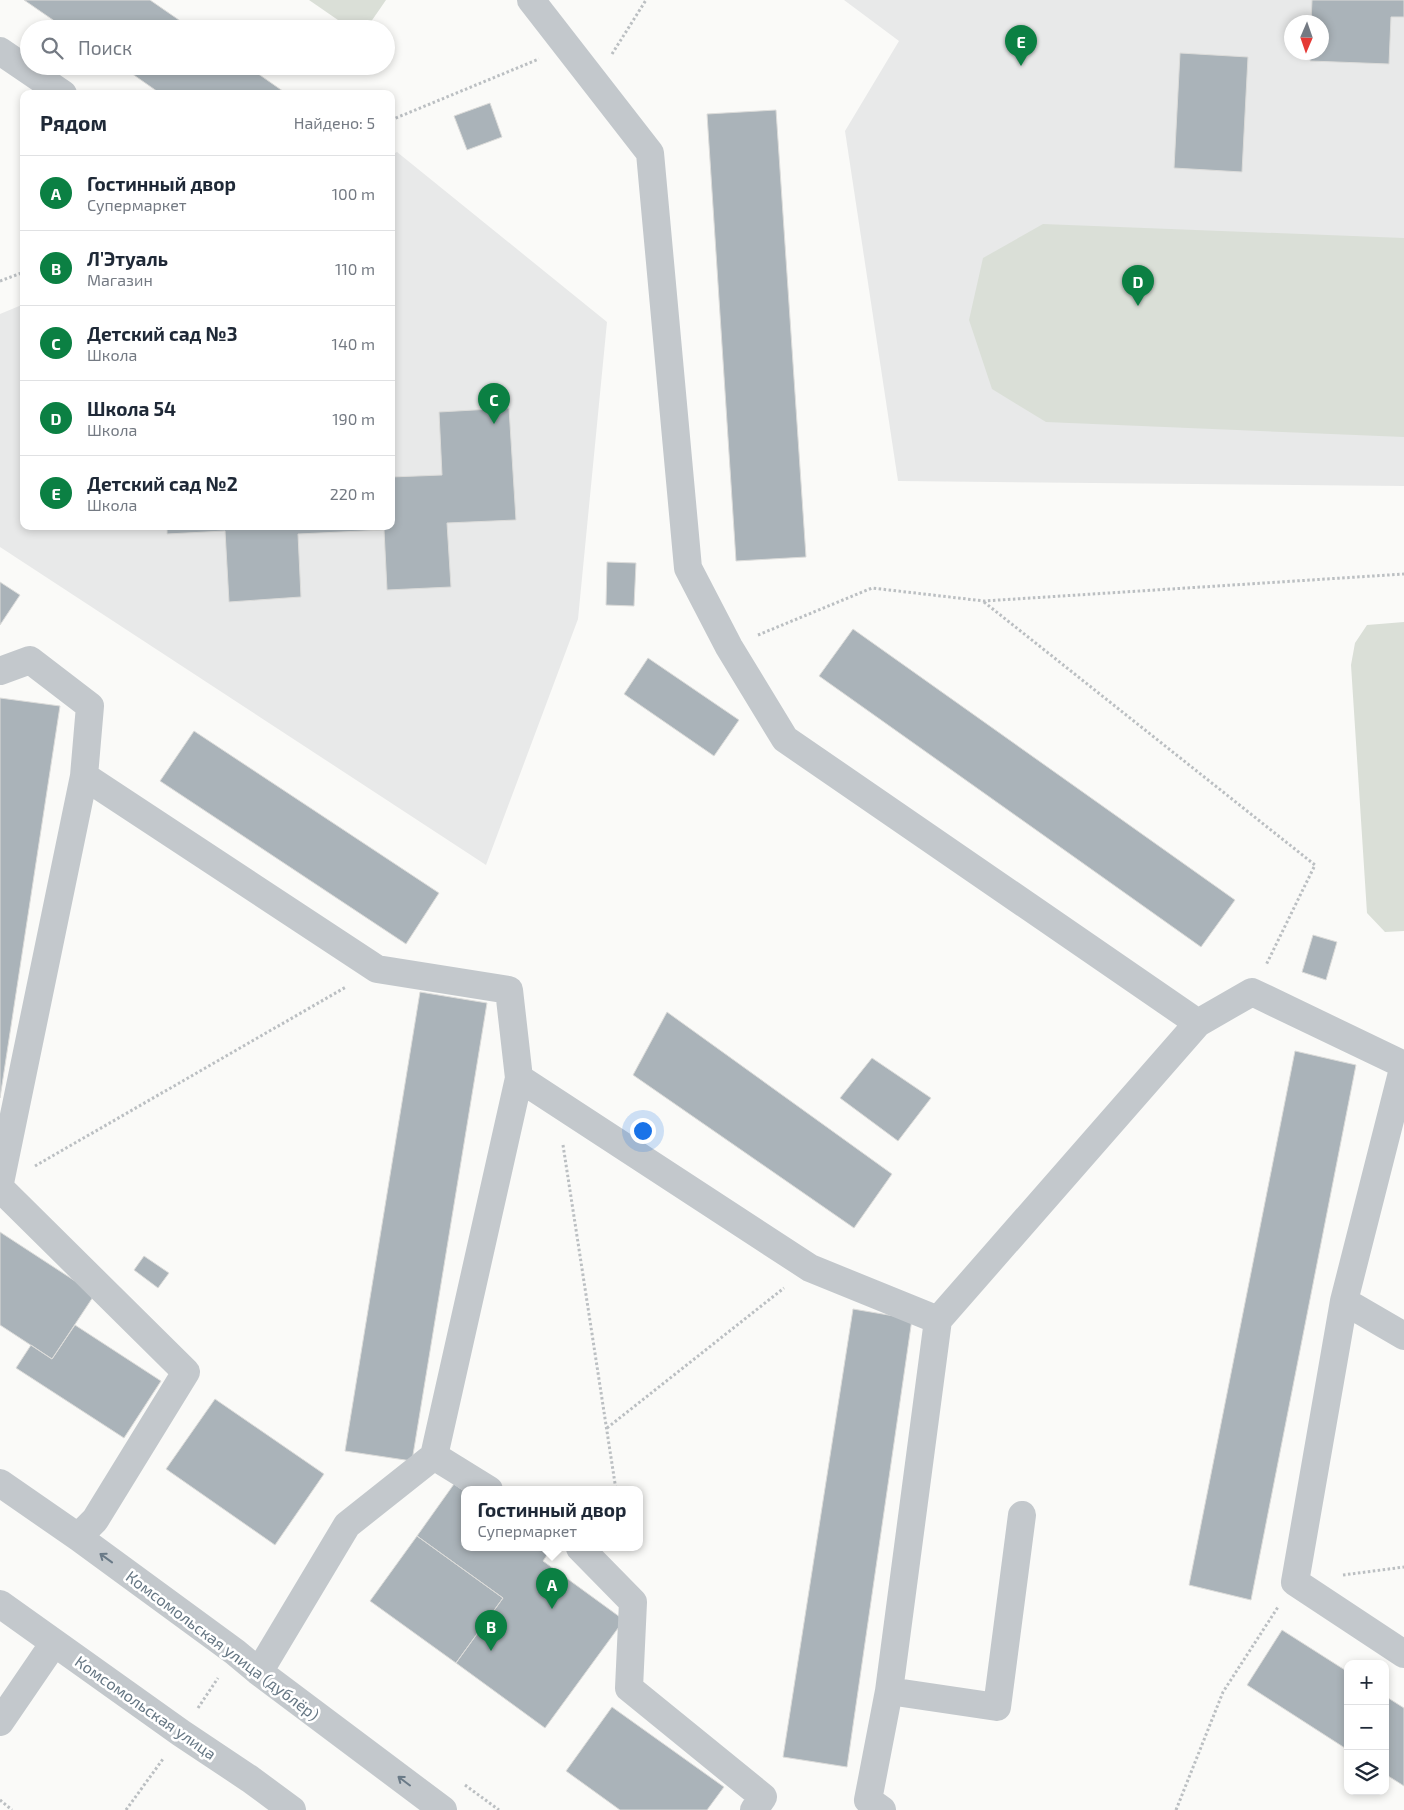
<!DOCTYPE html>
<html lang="ru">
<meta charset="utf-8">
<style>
:root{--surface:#fff;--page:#f2f2f3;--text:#1f2937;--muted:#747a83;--line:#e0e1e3;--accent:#0b8043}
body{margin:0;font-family:"Exo 2",sans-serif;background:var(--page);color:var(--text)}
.controls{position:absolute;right:15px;bottom:15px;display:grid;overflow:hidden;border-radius:10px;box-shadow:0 2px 8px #0003}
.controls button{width:45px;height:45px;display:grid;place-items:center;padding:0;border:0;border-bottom:1px solid var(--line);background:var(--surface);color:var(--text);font:25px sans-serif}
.compass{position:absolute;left:1284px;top:15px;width:45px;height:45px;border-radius:50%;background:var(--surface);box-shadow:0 2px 8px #0003;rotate:182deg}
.you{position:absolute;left:642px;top:1130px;width:18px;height:18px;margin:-12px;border:4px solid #fff;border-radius:50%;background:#1a73e8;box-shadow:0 0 0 8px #1a73e833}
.badge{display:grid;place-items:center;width:32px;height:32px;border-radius:50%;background:var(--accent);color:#fff;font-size:16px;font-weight:700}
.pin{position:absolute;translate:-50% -41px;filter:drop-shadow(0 1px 2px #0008)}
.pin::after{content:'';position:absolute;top:26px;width:18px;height:15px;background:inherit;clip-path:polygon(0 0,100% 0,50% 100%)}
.popup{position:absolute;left:461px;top:1486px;width:182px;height:65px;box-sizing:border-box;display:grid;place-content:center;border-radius:10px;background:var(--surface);filter:drop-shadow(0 1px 4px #0005);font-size:16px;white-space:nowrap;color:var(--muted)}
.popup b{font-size:19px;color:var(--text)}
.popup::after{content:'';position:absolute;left:50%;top:100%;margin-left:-10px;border:10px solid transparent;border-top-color:var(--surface)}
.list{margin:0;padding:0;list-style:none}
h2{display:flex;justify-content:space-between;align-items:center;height:65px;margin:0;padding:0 20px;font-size:21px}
h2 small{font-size:16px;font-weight:400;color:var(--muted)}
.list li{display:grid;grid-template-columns:32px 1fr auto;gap:15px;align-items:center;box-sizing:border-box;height:75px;padding:0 20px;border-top:1px solid var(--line)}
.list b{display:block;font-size:19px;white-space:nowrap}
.list p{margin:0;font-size:16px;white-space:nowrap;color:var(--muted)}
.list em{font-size:16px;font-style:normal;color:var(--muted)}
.icon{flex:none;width:28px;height:28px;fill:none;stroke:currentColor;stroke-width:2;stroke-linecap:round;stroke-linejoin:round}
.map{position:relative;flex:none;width:1404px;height:1810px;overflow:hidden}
.search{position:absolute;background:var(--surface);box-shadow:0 2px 8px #0003;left:20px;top:20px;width:375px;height:55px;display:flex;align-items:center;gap:12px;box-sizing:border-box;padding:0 18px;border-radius:28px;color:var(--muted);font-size:19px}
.panel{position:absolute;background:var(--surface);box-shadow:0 2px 8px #0003;left:20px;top:90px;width:375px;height:440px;border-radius:10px}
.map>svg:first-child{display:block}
</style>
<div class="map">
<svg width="1404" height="1810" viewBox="0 0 1404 1810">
<rect width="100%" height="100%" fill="#fafaf8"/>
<path fill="#e8e9e9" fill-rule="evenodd" d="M844 0H1404V486L898 481 845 131 899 41ZM1292 22H1322V52H1292Z
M397 152 607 322 578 619 486 865 0 547V314L24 304V526H391V155Z"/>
<path fill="#dadfd7" d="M309 0H386L366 29H351Z
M1043 224 1404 238V437L1046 422 992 389 969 320 983 258Z
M1404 622V931L1385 932 1367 913 1351 665 1355 643 1367 625Z"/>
<path fill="#aab3b9" stroke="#dcdcda" d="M24 0H150L192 29H66Z
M1312 0H1404V17H1391L1389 64 1310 61V52H1322V22H1311Z
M1180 53 1248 57 1242 172 1174 168Z
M121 66H247L287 94H161Z
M490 103 502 137 467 150 454 116Z
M776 110 806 557 736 561 707 114Z
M509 408 516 520 447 523 451 587 387 590 384 530 298 534 301 597 229 602 225 531 167 534V526H391V477L442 475 439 412Z
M607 562 636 563 634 606 606 605Z
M0 582 20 595 0 625Z
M853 629 1235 900 1201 947 819 676Z
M648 658 739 720 714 756 624 694Z
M0 698 60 706 0 1098Z
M194 731 439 893 406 944 160 781Z
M1313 935 1337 942 1326 980 1302 972Z
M420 992 487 1003 412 1461 345 1451Z
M667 1012 892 1174 854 1228 633 1075Z
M1295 1051 1356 1065 1251 1600 1189 1585Z
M872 1058 931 1098 898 1141 840 1098Z
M0 1232 95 1294 52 1359 0 1325Z
M144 1256 169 1273 158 1288 134 1270Z
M853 1309 912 1319 847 1767 783 1757Z
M75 1325 161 1381 124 1438 16 1368 31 1345 52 1359Z
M215 1399 324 1474 275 1545 166 1469Z
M454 1484 464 1491V1548H542L549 1552 543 1561 624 1620 545 1728 456 1663 503 1598 417 1536Z
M417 1536 503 1598 456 1663 370 1601Z
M1282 1630 1348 1672V1750L1247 1685Z
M1385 1696 1404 1708V1786L1385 1774Z
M612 1707 724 1787 707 1810H620L566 1771Z"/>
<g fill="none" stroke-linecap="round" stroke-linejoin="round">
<path stroke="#bbbfc2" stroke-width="3" stroke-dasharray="2.5 2.5" stroke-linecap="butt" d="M612 54 646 0
M391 120 539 59
M0 281 24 272
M984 602 1315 865 1266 965
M758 635 872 588 984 601 1404 574
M563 1145 616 1490
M35 1166 346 987
M607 1428 784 1288
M1343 1575 1404 1567
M198 1708 218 1678
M465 1785 499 1810
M0 1800 12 1810
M126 1810 163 1759
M1176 1810 1223 1692 1278 1607"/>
<path stroke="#c3c8cc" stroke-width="28" d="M531 0 650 153 688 568 729 647 785 739 1198 1023
M0 51 63 94
M0 671 30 660 90 706 84 776 377 969 509 990 519 1078 434 1456 347 1525 259 1672
M1404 1065 1344 1301 1404 1336
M519 1078 810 1268 938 1320
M0 1183 84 776
M0 1188 186 1372 95 1520 78 1537
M1344 1301 1295 1582 1404 1654
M434 1456 489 1490
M0 1483 78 1537 235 1652 259 1672 443 1810
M580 1548 633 1602 629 1688 763 1797 754 1810
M0 1604 181 1733 250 1779 292 1810
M889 1691 997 1707 1022 1515
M0 1722 54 1643
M882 1810 868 1800 889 1691 938 1320 1198 1023 1252 992 1404 1065"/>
</g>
<defs><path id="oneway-shaft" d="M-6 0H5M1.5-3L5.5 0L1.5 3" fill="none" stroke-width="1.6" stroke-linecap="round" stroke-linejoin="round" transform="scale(1.25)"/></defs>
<g stroke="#6a7a87">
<use href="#oneway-shaft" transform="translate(106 1558) rotate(-144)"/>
<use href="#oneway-shaft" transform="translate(404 1781) rotate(-143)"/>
</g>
<g text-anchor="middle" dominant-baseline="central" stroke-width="5" stroke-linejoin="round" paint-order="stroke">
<g font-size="16" fill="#657683" stroke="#fff">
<text transform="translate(223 1645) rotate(37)">Комсомольская улица (дублёр)</text>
<text transform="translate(146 1707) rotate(35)">Комсомольская улица</text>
</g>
</g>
</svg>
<div class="controls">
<button>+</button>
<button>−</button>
<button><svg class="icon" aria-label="layers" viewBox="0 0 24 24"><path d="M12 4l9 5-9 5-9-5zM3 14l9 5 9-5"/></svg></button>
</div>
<svg class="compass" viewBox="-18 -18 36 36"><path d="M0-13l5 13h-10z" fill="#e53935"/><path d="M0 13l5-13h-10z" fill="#747a83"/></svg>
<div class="you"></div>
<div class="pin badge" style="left:552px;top:1609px">A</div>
<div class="popup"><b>Гостинный двор</b>Супермаркет</div>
<div class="pin badge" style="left:491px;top:1651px">B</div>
<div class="pin badge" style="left:494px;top:424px">C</div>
<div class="pin badge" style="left:1138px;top:306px">D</div>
<div class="pin badge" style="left:1021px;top:66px">E</div>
<div class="search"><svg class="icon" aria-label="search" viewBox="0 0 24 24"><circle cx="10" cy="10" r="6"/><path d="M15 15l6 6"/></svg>Поиск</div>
<section class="panel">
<h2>Рядом<small>Найдено: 5</small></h2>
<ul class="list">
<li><span class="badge">A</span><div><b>Гостинный двор</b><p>Супермаркет</p></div><em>100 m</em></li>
<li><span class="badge">B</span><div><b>Л'Этуаль</b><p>Магазин</p></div><em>110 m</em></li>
<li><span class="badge">C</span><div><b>Детский сад №3</b><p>Школа</p></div><em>140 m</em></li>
<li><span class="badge">D</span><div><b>Школа 54</b><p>Школа</p></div><em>190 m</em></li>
<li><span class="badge">E</span><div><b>Детский сад №2</b><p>Школа</p></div><em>220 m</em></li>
</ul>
</section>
</div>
